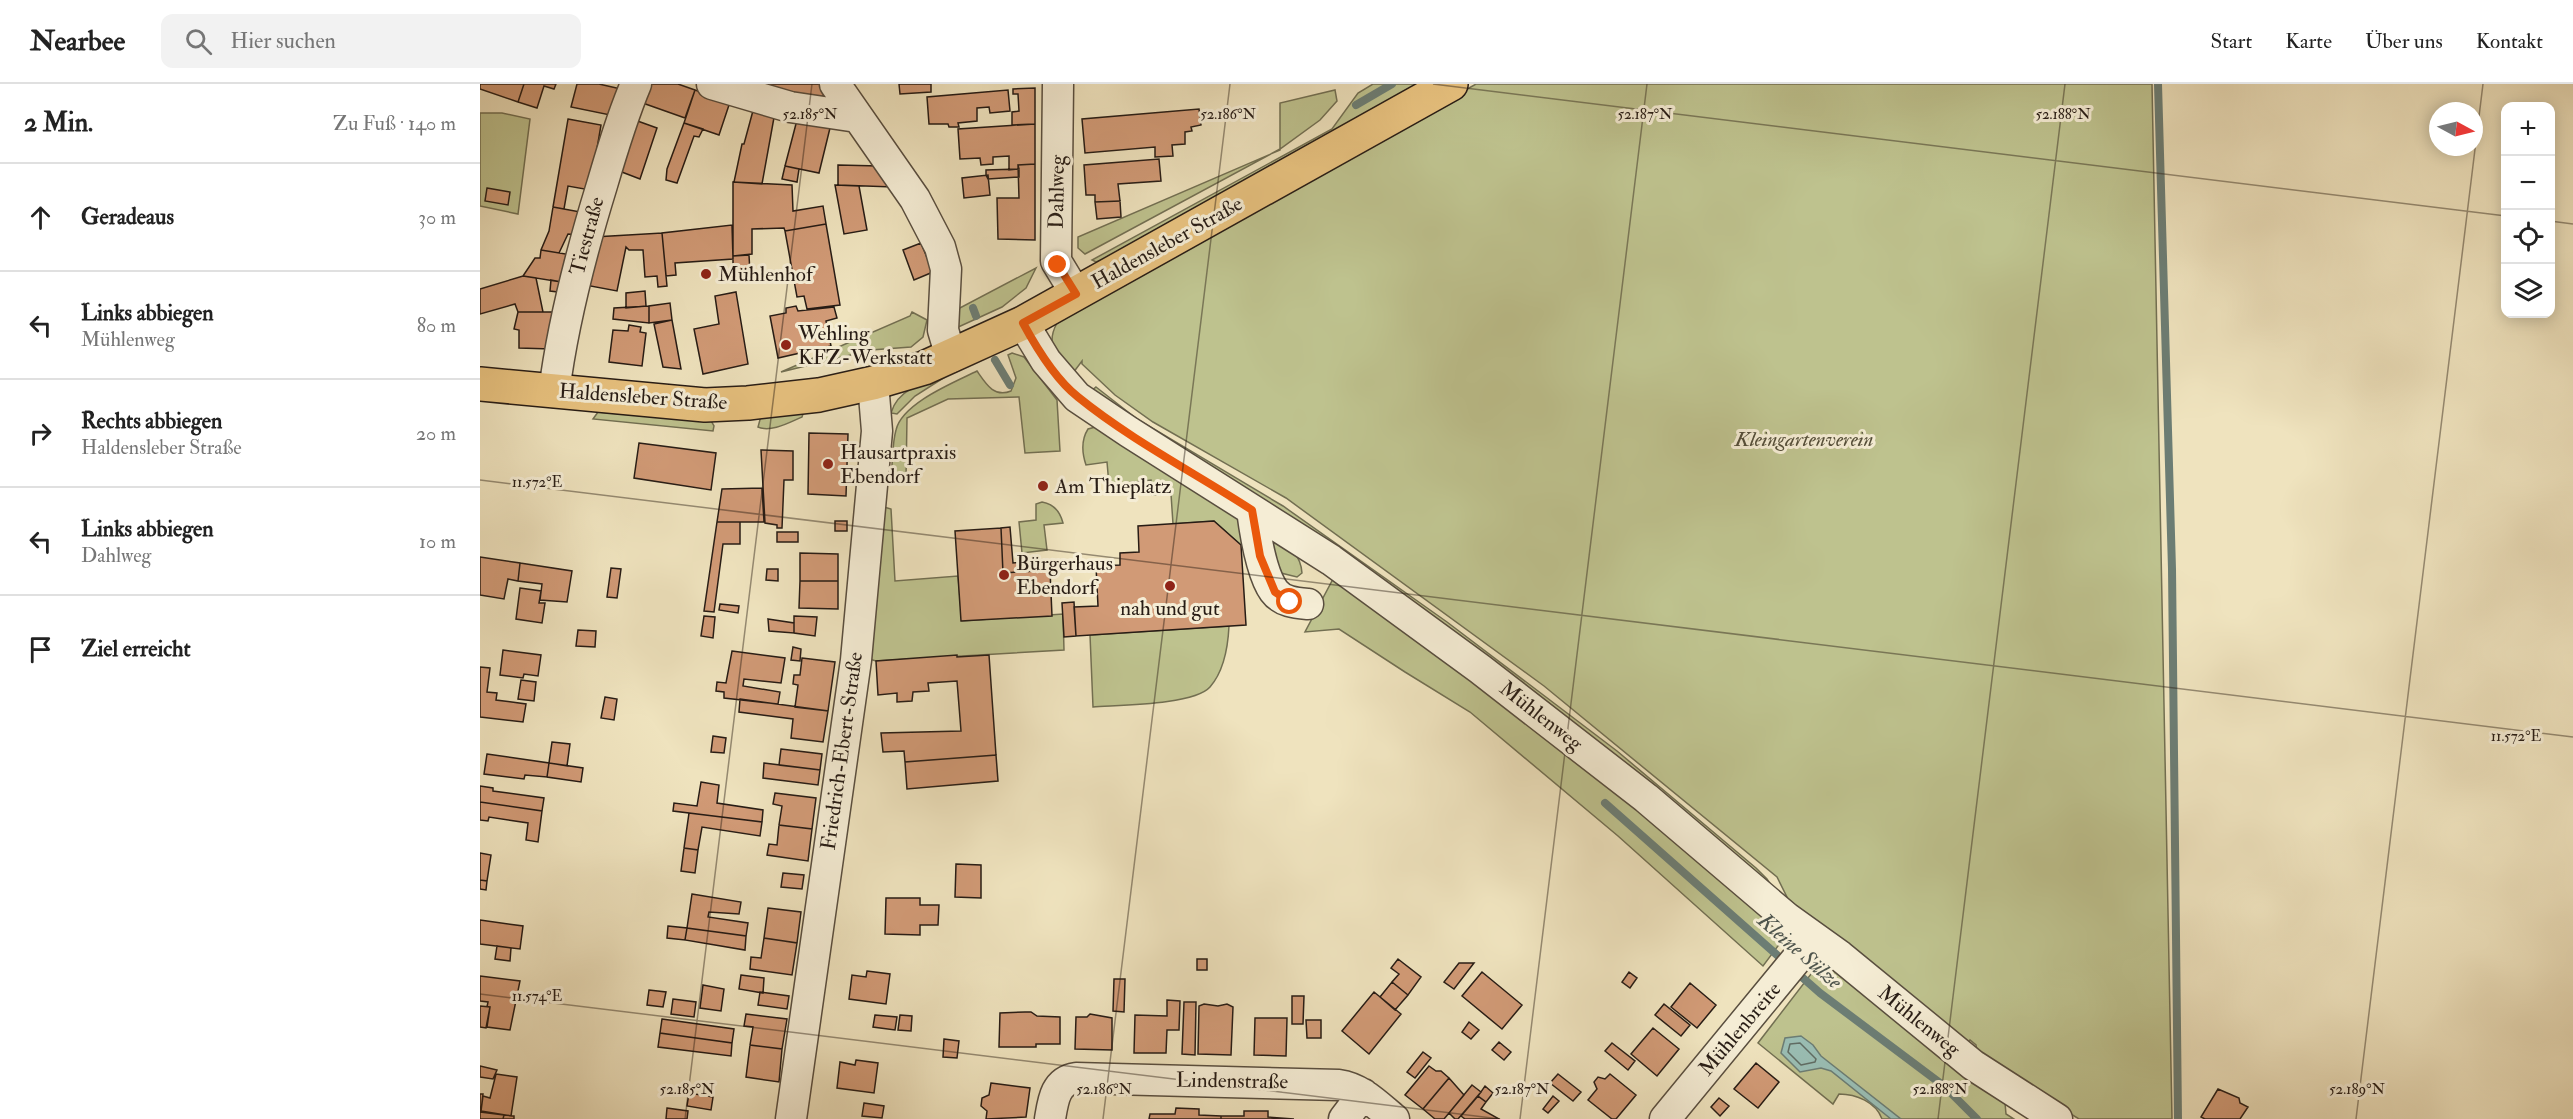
<!DOCTYPE html>
<html lang="de">
<meta charset="utf-8">
<style>
:root{--surface:#fff;--page:#f2f2f2;--text:#222;--muted:#767676;--line:#e0e0e0}
body{margin:0;font-family:"IM FELL Double Pica",serif;background:var(--page);color:var(--text)}
.controls{position:absolute;right:18px;top:18px;display:grid;overflow:hidden;border-radius:12px;box-shadow:0 3px 15px #0003}
.controls button{width:54px;height:54px;display:grid;place-items:center;padding:0;border:0;border-bottom:2px solid var(--line);background:var(--surface);color:var(--text);font:30px sans-serif}
.compass{position:absolute;left:1949px;top:18px;width:54px;height:54px;border-radius:50%;background:var(--surface);box-shadow:0 3px 15px #0003;rotate:97deg}
.stop{position:absolute;width:18px;height:18px;margin:-14px;border:4px solid #ea580c;border-radius:50%;background:#fff}
.stop.end{background:#ea580c;border-color:#fff;box-shadow:0 2px 6px #0008}
.list{margin:0;padding:0;list-style:none}
h2{display:flex;justify-content:space-between;align-items:center;height:78px;margin:0;padding:0 24px;font-size:26px}
h2 small{font-size:20px;font-weight:400;color:var(--muted)}
.list li{display:grid;grid-template-columns:39px 1fr auto;gap:18px;align-items:center;box-sizing:border-box;height:108px;padding:0 24px;border-top:2px solid var(--line)}
.list b{display:block;font-size:22px;white-space:nowrap}
.list p{margin:0;font-size:20px;white-space:nowrap;color:var(--muted)}
.list em{font-size:20px;font-style:normal;color:var(--muted)}
.icon{flex:none;width:33px;height:33px;fill:none;stroke:currentColor;stroke-width:2;stroke-linecap:round;stroke-linejoin:round}
.map{position:relative;flex:none;width:2093px;height:1035px;overflow:hidden}
header{display:flex;align-items:center;gap:36px;box-sizing:border-box;height:84px;padding:0 30px;background:var(--surface);border-bottom:2px solid var(--line)}
header strong{font-size:28px}
nav{display:flex;gap:33px;margin-inline-start:auto;font-size:21px}
.search{width:420px;height:54px;background:var(--page);display:flex;align-items:center;gap:15px;box-sizing:border-box;padding:0 21px;border-radius:12px;color:var(--muted);font-size:22px}
main{display:flex}
aside{flex:1;background:var(--surface)}
.map>svg:first-child{display:block}
</style>
<header>
<strong>Nearbee</strong>
<div class="search"><svg class="icon" aria-label="search" viewBox="0 0 24 24"><circle cx="10" cy="10" r="6"/><path d="M15 15l6 6"/></svg>Hier suchen</div>
<nav><a>Start</a><a>Karte</a><a>Über uns</a><a>Kontakt</a></nav>
</header>
<main>
<aside>
<h2>2 Min.<small>Zu Fuß · 140 m</small></h2>
<ul class="list">
<li><svg class="icon" aria-label="ahead" viewBox="0 0 24 24"><path d="M12 20V5M6 11l6-6 6 6"/></svg><div><b>Geradeaus</b></div><em>30 m</em></li>
<li><svg class="icon" aria-label="left" viewBox="0 0 24 24"><path d="M17 20v-9H6M10 6l-5 5 5 5"/></svg><div><b>Links abbiegen</b><p>Mühlenweg</p></div><em>80 m</em></li>
<li><svg class="icon" aria-label="right" viewBox="0 0 24 24"><path d="M7 20v-9h11M14 6l5 5-5 5"/></svg><div><b>Rechts abbiegen</b><p>Haldensleber Straße</p></div><em>20 m</em></li>
<li><svg class="icon" aria-label="left" viewBox="0 0 24 24"><path d="M17 20v-9H6M10 6l-5 5 5 5"/></svg><div><b>Links abbiegen</b><p>Dahlweg</p></div><em>10 m</em></li>
<li><svg class="icon" aria-label="arrive" viewBox="0 0 24 24"><path d="M6 21V4h12l-3 4 3 4H6"/></svg><div><b>Ziel erreicht</b></div></li>
</ul>
</aside>
<div class="map">
<svg width="2093" height="1035" viewBox="0 0 2093 1035">
<rect width="100%" height="100%" fill="#efe3be"/>
<filter id="stains"><feTurbulence type="fractalNoise" baseFrequency=".00333" numOctaves="4"/><feColorMatrix values="0 0 0 0 .2 0 0 0 0 .09 0 0 0 0 .02 0 0 0 .5 -.17"/></filter>
<radialGradient id="worn" r=".72"><stop offset=".6" stop-color="#630" stop-opacity="0"/><stop offset="1" stop-color="#630" stop-opacity=".3"/></radialGradient>
<path fill="#bec28e" stroke="#726f52" stroke-width="1.5" d="M893 0H943L629 173 616 178 612 176 852 45 878 9Z
M996 0H1672L1692 1035H1599L1498 973 1496 961 1490 956 1489 958 1482 957 1308 815 1297 793 1064 602 806 414 673 338 635 311 602 280V277L593 289C579 271 564 263 577 239Z
M855 6 857 17 840 36 800 65 605 170 598 164V153L800 66V19Z
M0 29H22L50 35 38 130 0 122Z
M556 184 546 204 522 223 474 245 476 226Z
M432 228 447 236 443 253 431 263 391 266 301 288 430 232Z
M532 269 544 273 577 316 580 367 545 369 539 313 468 315 427 334 426 394 411 392C413 377 412 360 416 346 422 319 475 298 497 287 506 300 514 314 531 307L536 294 528 271Z
M468 291 435 312 417 330 411 329C418 304 446 298 468 291Z
M616 303 657 335 803 422 967 538 1137 667 1276 784 1287 795 1301 817 610 308Z
M324 327 322 333C310 338 291 349 278 343L281 332Z
M118 328 187 334 230 335 234 342 233 347 113 335Z
M623 341 740 413 768 447 761 461 734 437 693 440 691 410 672 411 671 396 629 401 627 378 606 381C602 369 601 356 608 345Z
M562 418C574 420 580 427 583 439L564 441 567 466 542 469 539 438 556 436V420Z
M404 423 411 425 415 497 478 492 482 537 583 530 584 566 396 577 386 574Z
M793 449C807 460 821 470 822 489L817 493 801 489 789 467Z
M853 495H865L1310 846 1283 882 1138 752 990 628 925 588 859 545 825 548Z
M749 542C748 563 744 587 730 603 714 621 638 621 613 623L610 551Z
M1341 877 1525 1019 1526 1030 1534 1035H1402C1396 1018 1376 1010 1359 1010L1353 1020 1278 959Z"/>
<path fill="#9abeb4" stroke="#6c7d74" stroke-width="1.5" d="M1321 952 1333 961 1341 972 1421 1035H1411L1351 987 1341 984 1320 988 1301 969 1305 954Z"/>
<g fill="none" stroke-linecap="round" stroke-linejoin="round">
<path stroke="#606d64" stroke-width="1.5" d="M1320 959 1336 975 1335 978 1321 981 1308 968 1310 960Z"/>
<path stroke="#6c7d74" stroke-width="8" d="M1678 0 1692 485 1698 1035
M876 21 912 0
M493 224 496 232
M515 276 530 301
M1125 719 1306 879
M1315 887 1340 909 1464 1002 1497 1035"/>
</g>
<path fill="#d19a76" stroke="#271c15" stroke-width="1.5" d="M0 0H44L38 18 0 5Z
M44 0H76L74 5 64 2 57 24 38 18Z
M97 0H119L141 5 130 31 91 23Z
M163 0H198L215 6 205 34 157 17Z
M266 0H341L347 9 335 18Z
M419 0H451V8L420 10Z
M555 4V40L532 41V28L539 27 538 10H533V5Z
M215 6 250 18 239 51 204 39Z
M528 6 530 27 510 29 509 23 497 24V37L478 39 479 43H469L468 40H449L447 13Z
M274 23 295 28 282 100 254 98 262 60H264Z
M719 25 721 41 711 43 712 47 705 48V60L692 61 693 72 675 73V63L605 69 602 35Z
M88 35 121 41 110 106 88 102 84 125 73 123Z
M152 35 177 44 160 95 134 85Z
M317 36 350 44 339 89 305 82Z
M204 39 223 45 219 53 214 52 197 99 186 96 187 85Z
M555 40V80L538 81 539 85 529 86V72L513 73V80L501 81 500 74 480 75 478 45Z
M679 75 681 97 638 100 640 117 615 118V111H606L604 81Z
M555 80V156L518 155 517 114H539L538 81Z
M358 81 399 82 413 103 358 101Z
M305 82 319 85 317 98 302 95Z
M539 85V93L508 95 506 91V86Z
M508 91 510 111 484 114 482 94Z
M253 98 312 101 313 127 343 122 346 140 305 147 304 144 272 145V170L253 172Z
M355 101 379 102 387 146 364 150Z
M7 104 30 108 28 121 5 117Z
M640 117 641 133 617 135 615 118Z
M73 123 106 129 98 151 88 150 79 169 61 166 69 147Z
M346 140 360 221 327 225 324 212 317 213 305 147Z
M252 141 253 175 195 179 196 191 186 192 182 149Z
M182 149 187 202 178 203 177 192 165 193 163 166H149L146 163 137 207 105 201 114 153Z
M441 159 453 188 434 196 423 166Z
M61 166 92 171 87 199 43 192 55 174H60Z
M269 171 270 189 253 190V172Z
M43 192 56 194 63 228H38L35 220 0 230V205Z
M71 196 87 199 86 209 70 207Z
M165 207 166 222 146 224V209Z
M256 208 268 280 223 290 214 245 239 240 235 212Z
M190 219 192 236 169 239V222Z
M169 222V239L133 235 134 224Z
M316 222 318 227 354 223 357 234 346 237 351 262 298 274 290 232 306 229V224Z
M38 228H80L71 265 39 264V246L34 245Z
M192 236 201 285 183 283 174 240Z
M149 241 161 243 160 248 166 249 162 282 129 278 133 246 148 247Z
M329 349 368 350 366 412 328 410Z
M159 359 236 369 231 406 154 394Z
M281 366 313 367V396H304L302 444H297V441L285 439Z
M282 404 284 438H237L242 405Z
M355 437H367V447H355Z
M734 437 761 461 766 541 596 552 594 523 618 522 616 482 640 481V469L659 468 658 442Z
M237 438H260V460H243L234 528 224 527Z
M530 443 533 479 569 476 570 486 523 489 521 444Z
M521 444 523 489 570 486 572 532 481 537 475 447Z
M297 448H318V458H297Z
M320 469 358 470V497H320Z
M0 473 40 479 38 497 28 495 24 515 0 511Z
M40 479 92 487 87 518 60 516 62 500 38 497Z
M131 484 141 485 137 514 127 513Z
M287 485H298V497L286 496Z
M320 497H358V525L319 524Z
M40 504 61 507 59 519H65L62 539 36 535Z
M594 518 596 552 584 553 582 519Z
M240 520 259 522 258 529 239 526Z
M224 532 235 533 233 554 221 552Z
M314 532 337 533 335 552 314 549Z
M288 535 314 539V549L289 547Z
M98 546 116 547 115 563 96 562Z
M313 563 321 565 320 577 311 576Z
M23 566 61 571 58 592 44 590 43 594 20 591Z
M252 567 305 574 301 599 264 595 263 602 300 608 298 620 244 614V608L236 607 237 598 246 599Z
M477 571V573L509 571 516 671 425 678 424 667 403 668 401 649 481 647 477 597 448 599 449 607 433 608 432 617 417 618V609L398 611 396 577Z
M322 574 355 578 348 627 315 623 318 601 313 600 314 591H320Z
M0 583 10 584 7 608 17 609 16 616 46 620 43 638 0 633Z
M41 596 56 598 54 617 38 615Z
M125 613 137 615 134 636 121 634Z
M260 615 348 627 343 658 311 654 313 635 259 628Z
M233 652 246 654 244 669 231 668Z
M72 658 90 660 87 682 69 679Z
M301 665 342 670 340 686 299 681Z
M7 670 69 679 67 693 45 691 44 695 4 690Z
M516 671 518 697 427 705 425 678Z
M69 679 103 684 101 698 67 693Z
M284 679 340 686 338 701 283 694Z
M221 698 239 701 237 719 283 726 282 738 193 727 194 719 217 722Z
M0 702 13 704V707L64 714 62 727 0 718Z
M295 709 336 714 332 745 299 741 302 722 293 720Z
M0 718 62 727 58 758 46 756 48 739 9 733 8 737 0 736Z
M209 729 282 738 280 752 222 743 218 766 204 764Z
M299 741 332 745 328 777 287 771 289 760 297 761Z
M204 764 218 766 215 789 201 787Z
M0 769 11 771 7 797 0 796Z
M476 780 501 781V814L475 813Z
M303 789 324 791 322 805 301 803Z
M0 796 7 797 6 806 0 805Z
M212 810 261 818 259 830 229 828 228 833 268 839 266 852 207 844Z
M406 814H440V821H459L458 841H440V851L405 850Z
M288 824 321 828 317 859 284 854Z
M0 836 43 842 40 865 0 860Z
M188 842 207 844 205 856 187 854Z
M207 844 266 852 265 866 205 856Z
M284 854 317 859 312 891 270 885 271 873 281 874Z
M17 862 31 864 30 877 15 875Z
M717 875H727V886H717Z
M918 875 941 893 928 911 912 898 919 890 911 884Z
M979 879H994L974 905 964 898Z
M387 887 410 890 406 920 369 915 372 891 386 893Z
M1002 888 1042 921 1022 945 982 912Z
M1149 888 1157 894 1150 904 1142 898Z
M261 891 284 894 283 909 259 905Z
M0 892 40 897 30 946 7 943 10 923H7L8 918 0 917Z
M634 895H645L644 928 633 927Z
M912 898 928 911 915 926 900 913Z
M1210 899 1236 921 1217 944 1191 923Z
M223 901 244 905 241 927 220 924Z
M169 906 186 908 183 923 167 921Z
M280 908 309 912 307 925 278 921Z
M894 908 921 930 889 970 862 947Z
M812 912H824L823 940H812Z
M193 915 216 918 214 933 191 930Z
M687 916 700 917 699 946H687L686 969H654L655 931 687 932Z
M704 918H716L715 971 702 970Z
M724 920 738 922 747 920 753 923 751 971 718 970 719 922Z
M1184 920 1210 941 1201 952 1175 931Z
M0 922 10 923 6 944 0 943Z
M545 928H551L557 932 580 933V960H556V963H519L520 929Z
M266 930 307 935 302 965 270 961 273 943 264 942Z
M610 930 632 934V966L595 965 596 933H607Z
M395 931 417 933 415 946 393 943Z
M420 931 432 932 431 947 418 946Z
M775 934H807L806 972 774 971Z
M182 935 254 945 252 959 180 949Z
M826 936H841V954H827Z
M989 938 999 946 991 955 982 948Z
M1173 944 1199 965 1177 992 1151 970Z
M180 949 252 959 251 972 178 963Z
M464 955 479 957 477 974 463 973Z
M1019 958 1031 968 1024 976 1012 966Z
M1132 959 1155 977 1148 986 1125 967Z
M270 961 302 965 299 998 266 993Z
M943 968 951 974 935 994 927 988Z
M376 976 398 979 394 1009 357 1004 360 978 375 981Z
M1276 979 1299 998 1278 1024 1254 1005Z
M0 982 17 986 13 995 0 993Z
M949 982 956 987H961L969 994 943 1025 925 1011Z
M16 990 37 993 31 1032 1 1027 3 1012 10 1014Z
M1078 990 1101 1008 1093 1017 1070 999Z
M1130 990 1156 1011 1136 1035H1132L1108 1016 1117 1005 1114 998 1118 993 1125 995Z
M969 994 984 1011 964 1035H955L943 1025Z
M511 999 550 1004 546 1033 506 1035 507 1027 501 1022 502 1014 509 1011Z
M992 1001 1001 1008 978 1035H975L969 1029Z
M1005 1002 1013 1009 1006 1018 998 1012Z
M1738 1005 1759 1014 1760 1019 1768 1023 1760 1035H1725L1721 1033Z
M209 1009 233 1013 231 1026 207 1022Z
M0 1010H3L1 1027H0Z
M998 1012 1006 1018 1001 1025 1019 1035H985L981 1032Z
M1073 1012 1079 1017 1068 1029 1063 1025Z
M1239 1014 1249 1022 1240 1032 1231 1023Z
M384 1019 404 1022 402 1034 382 1032Z
M187 1024 208 1027 207 1035H186Z
M696 1024 719 1025V1031L741 1032V1035H669L670 1030H695Z
M764 1027H788V1033L814 1035H741V1032H764Z
M0 1028 24 1031 23 1035H0Z
M24 1031 34 1032V1035H23Z"/>
<g fill="none" stroke-linecap="round" stroke-linejoin="round">
<defs>
<path id="minor" d="M232 0 310 23 377 33
M355 0 435 115 460 163 466 185 463 246 471 273
M578 0 576 177 596 210
M543 239 566 277 597 313 649 348 851 476 1000 585 1166 714 1307 834 1360 872 1493 981 1577 1035
M74 308C83 237 101 169 122 101 132 67 142 33 156 0
M772 426C775 449 781 489 794 507 802 518 816 519 828 520
M311 1035 376 576 397 347 393 299
M570 1035C573 1017 575 997 596 994L859 1001C881 1004 897 1021 914 1035
M864 1035 883 1010
M1185 1035 1334 854"/>
<path id="major" d="M0 300 225 321 268 319 339 311 393 299 444 284 543 239 971 0"/>
</defs>
<use href="#minor" stroke="#594e3f" stroke-width="33"/>
<use href="#major" stroke="#271c15" stroke-width="36"/>
<use href="#minor" stroke="#f5edd5" stroke-width="30"/>
<use href="#major" stroke="#e8c27f" stroke-width="33"/>
</g>
<g fill="none" stroke-linecap="round" stroke-linejoin="round">
<path stroke="#ea580c" stroke-width="8" d="M578 181 596 210 543 239C557 265 575 295 598 313 651 356 715 389 772 426L780 472 795 508 810 518"/>
</g>
<path fill="none" stroke="#271c15" stroke-width="1.5" stroke-opacity="0.45" d="M953 0 2026 132M2070 137 2093 140M0 396 2093 653M0 910 1020 1035M205 1035 332 0M623 1035 750 0M1040 1035 1167 0M1458 1035 1585 0M1876 1035 2003 0"/>
<g fill="#8f2418" stroke="#f5edd5" stroke-width="2">
<circle cx="226" cy="190" r="6"/>
<circle cx="306" cy="261" r="6"/>
<circle cx="348" cy="380" r="6"/>
<circle cx="563" cy="402" r="6"/>
<circle cx="524" cy="491" r="6"/>
<circle cx="690" cy="502" r="6"/>
</g>
<g text-anchor="middle" dominant-baseline="central" stroke-width="6" stroke-linejoin="round" paint-order="stroke">
<g font-size="21" fill="#271c15" stroke="#f5edd5">
<text transform="translate(577 108) rotate(-89)">Dahlweg</text>
<text transform="translate(107 152) rotate(-75)">Tiestraße</text>
<text transform="translate(687 159) rotate(-29)">Haldensleber Straße</text>
<text transform="translate(163 313) rotate(4)">Haldensleber Straße</text>
<text transform="translate(1061 632) rotate(38)">Mühlenweg</text>
<text transform="translate(362 667) rotate(-82)">Friedrich-Ebert-Straße</text>
<text transform="translate(1439 937) rotate(39)">Mühlenweg</text>
<text transform="translate(1260 945) rotate(-50)">Mühlenbreite</text>
<text transform="translate(752 997) rotate(1)">Lindenstraße</text>
</g>
<g font-size="21" fill="#271c15" stroke="#f5edd5" text-anchor="start">
<text x="238" y="190">Mühlenhof</text>
<text x="318" y="249">Wehling<tspan x="318" dy="24">KFZ-Werkstatt</tspan></text>
<text x="360" y="368">Hausartpraxis<tspan x="360" dy="24">Ebendorf</tspan></text>
<text x="575" y="402">Am Thieplatz</text>
<text x="536" y="479">Bürgerhaus<tspan x="536" dy="24">Ebendorf</tspan></text>
<text x="690" y="524" text-anchor="middle">nah und gut</text>
</g>
<g font-size="21" font-style="italic" fill="#544e39" stroke="#f5edd5">
<text x="1324" y="355">Kleingartenverein</text>
</g>
<g font-size="22" font-style="italic" fill="#4f554d" stroke="#f5edd5">
<text transform="translate(1320 867) rotate(41)">Kleine Sülze</text>
</g>
</g>
<g font-size="15" text-anchor="middle" fill="#271c15" stroke="#f5edd5" stroke-width="6" stroke-linejoin="round" paint-order="stroke">
<text x="330" y="35">52.185°N</text>
<text x="748" y="35">52.186°N</text>
<text x="1165" y="35">52.187°N</text>
<text x="1583" y="35">52.188°N</text>
<text x="57" y="403">11.572°E</text>
<text x="2036" y="657">11.572°E</text>
<text x="57" y="917">11.574°E</text>
<text x="207" y="1010">52.185°N</text>
<text x="624" y="1010">52.186°N</text>
<text x="1042" y="1010">52.187°N</text>
<text x="1460" y="1010">52.188°N</text>
<text x="1877" y="1010">52.189°N</text>
</g>
<rect width="100%" height="100%" filter="url(#stains)"/>
<rect width="100%" height="100%" fill="url(#worn)"/>
</svg>
<div class="controls">
<button>+</button>
<button>−</button>
<button><svg class="icon" aria-label="locate" viewBox="0 0 24 24"><circle cx="12" cy="12" r="6"/><path d="M12 2v4M12 18v4M2 12h4M18 12h4"/></svg></button>
<button><svg class="icon" aria-label="layers" viewBox="0 0 24 24"><path d="M12 4l9 5-9 5-9-5zM3 14l9 5 9-5"/></svg></button>
</div>
<svg class="compass" viewBox="-18 -18 36 36"><path d="M0-13l5 13h-10z" fill="#e53935"/><path d="M0 13l5-13h-10z" fill="#767676"/></svg>
<div class="stop" style="left:810px;top:518px"></div>
<div class="stop end" style="left:578px;top:181px"></div>
</div>
</main>
